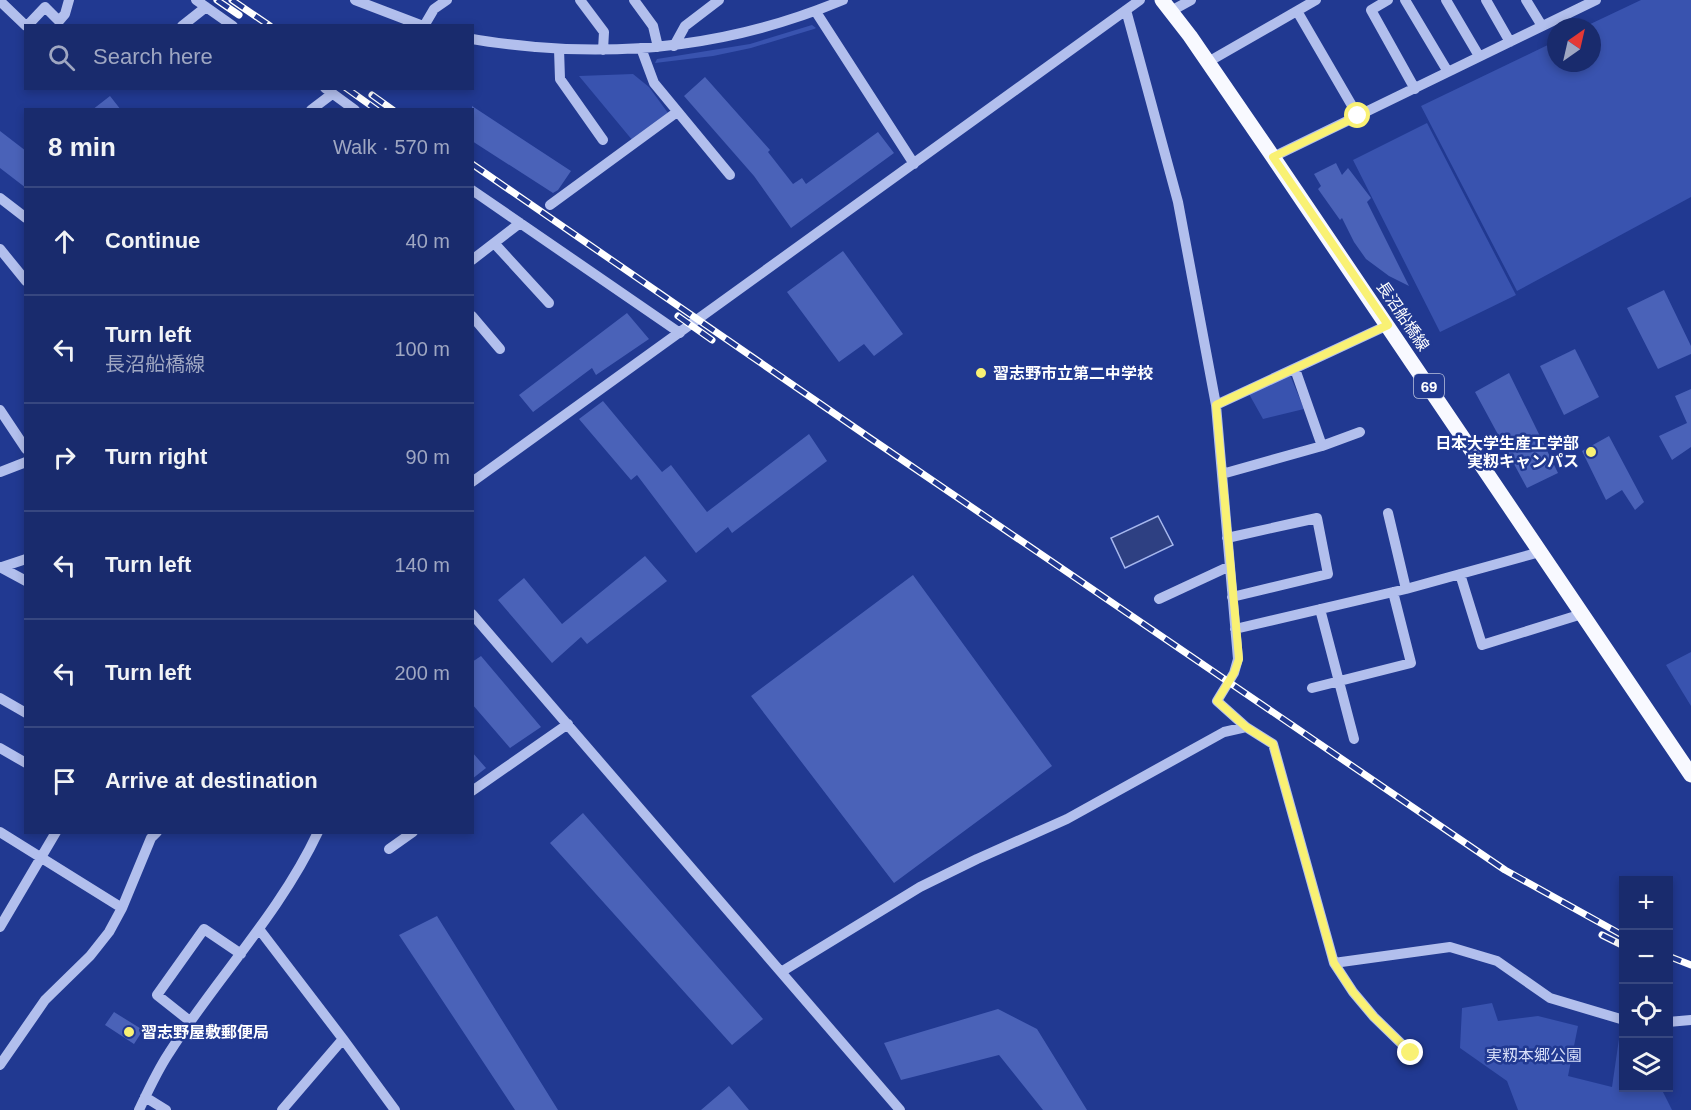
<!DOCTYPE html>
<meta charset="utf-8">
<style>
:root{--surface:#192b6d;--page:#223372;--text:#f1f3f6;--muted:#9fa7c2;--line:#374780}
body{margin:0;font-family:Arial,"Noto Sans JP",sans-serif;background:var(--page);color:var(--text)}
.controls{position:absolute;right:18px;bottom:18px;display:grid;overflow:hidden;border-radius:0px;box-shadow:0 3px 9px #0003}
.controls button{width:54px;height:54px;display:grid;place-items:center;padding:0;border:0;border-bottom:2px solid var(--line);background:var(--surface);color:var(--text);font:30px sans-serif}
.compass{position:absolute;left:1547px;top:18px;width:54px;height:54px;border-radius:50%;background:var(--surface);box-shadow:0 3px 9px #0003;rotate:34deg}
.stop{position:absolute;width:18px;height:18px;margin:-14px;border:4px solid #f9f174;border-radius:50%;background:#fff}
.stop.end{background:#f9f174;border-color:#fff;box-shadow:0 2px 6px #0008}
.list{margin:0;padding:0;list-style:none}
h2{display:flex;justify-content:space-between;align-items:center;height:78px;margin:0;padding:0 24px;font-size:26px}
h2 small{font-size:20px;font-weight:400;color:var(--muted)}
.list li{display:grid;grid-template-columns:39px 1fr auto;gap:18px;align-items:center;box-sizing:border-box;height:108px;padding:0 24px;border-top:2px solid var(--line)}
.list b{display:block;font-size:22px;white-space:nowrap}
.list p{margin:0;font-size:20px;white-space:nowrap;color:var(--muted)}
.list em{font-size:20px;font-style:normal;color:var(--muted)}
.icon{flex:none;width:33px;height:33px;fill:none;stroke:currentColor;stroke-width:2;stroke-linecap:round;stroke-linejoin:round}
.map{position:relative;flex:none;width:1691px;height:1110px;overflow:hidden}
.search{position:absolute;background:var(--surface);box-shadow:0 3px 9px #0003;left:24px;top:24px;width:450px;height:66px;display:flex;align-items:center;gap:15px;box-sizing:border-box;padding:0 21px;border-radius:0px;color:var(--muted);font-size:22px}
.panel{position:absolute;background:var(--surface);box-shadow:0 3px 9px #0003;left:24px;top:108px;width:450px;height:726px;border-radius:0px}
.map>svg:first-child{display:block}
</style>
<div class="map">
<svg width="1691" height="1110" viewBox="0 0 1691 1110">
<rect width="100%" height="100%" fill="#213991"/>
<path fill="#3953af" d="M1641 0H1691V197L1517 291 1421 106 1556 41V63H1592V27H1584Z
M812 25 816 28 814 29 751 48 713 56 655 63 657 59 750 44Z
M633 74 649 87 668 113 633 141 579 76Z
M1427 123 1516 295 1440 332 1353 160Z
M1290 375 1304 409 1263 419 1249 394Z
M1691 652V706L1666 665Z
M1492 1003 1498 1021 1538 1016 1578 1026 1568 1076 1612 1087 1619 1039 1623 1040 1624 1088H1661L1672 1110H1518L1507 1081 1460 1048 1462 1008Z"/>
<path fill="#2e4082" stroke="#a6b7ee" stroke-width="1.5" d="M1158 516 1173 545 1125 568 1111 538Z"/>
<path fill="#4a62b8" d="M705 77 770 150 768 152 793 184 802 178 806 184 878 132 894 153 791 228 754 176 684 96Z
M110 96 121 110H92Z
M472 106 571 171 558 190 553 193 472 141Z
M0 131 26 151V188L0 168Z
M1336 163 1342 175 1348 168 1371 198 1367 202 1409 286 1389 276 1366 259 1354 242 1342 218 1340 220 1318 189 1321 186 1314 174Z
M843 251 903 334 874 356 864 344 839 362 787 292Z
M1664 290 1691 346V354L1658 369 1627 308Z
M627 313 649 339 596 375 592 368 533 412 519 395Z
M1575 349 1599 397 1564 415 1540 366Z
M1509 373 1558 473 1527 488 1475 392Z
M1691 389V447L1672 460 1659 436 1687 423 1675 396Z
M603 401 662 472 671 465 707 512 809 434 827 461 732 533 728 527 696 553 637 475 631 480 579 419Z
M1609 436 1644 502 1635 510 1622 490 1606 500 1582 451Z
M645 556 667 581 587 644 581 637 552 663 498 600 524 578 562 624Z
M913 575 1052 766 894 883 751 696Z
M481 656 541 727 510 748 472 704V662Z
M472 752 486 768 472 779Z
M583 813 763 1019 732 1045 550 843Z
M437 916 558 1110H515L399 935Z
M998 1009 1037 1029 1087 1110H1043L999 1055 901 1080 884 1043Z
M114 1012 143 1030 134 1044 105 1025Z
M729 1086 749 1110H701Z"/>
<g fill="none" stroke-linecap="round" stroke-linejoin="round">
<path stroke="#b2bfed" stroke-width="10" d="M196 0 233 26
M355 0 423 26
M580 0 604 32 603 50
M634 0 653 26 658 47
M1388 0 1371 10 1415 89
M1405 0 1448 72
M1446 0 1479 56
M1486 0 1510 42
M1526 0 1542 26
M0 1 26 26
M1126 10 1178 202 1216 405 1238 659 1234 673 1217 701 1246 727 1273 744 1334 963 1353 992 1374 1017 1411 1053
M1171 11 1191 0
M1297 11 1358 116
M816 12 914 164
M27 26 45 7 59 21 65 14 69 0
M182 26 206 7
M424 26 434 9 447 0
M472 39C493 43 515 45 536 47 641 56 745 41 843 0
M674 46 685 26 719 0
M641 48 654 83 730 175
M559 49 560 79 603 140
M1208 62 1316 0
M325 88 355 110
M311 110 332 94
M1273 157 1596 0
M472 190 680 333
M0 198 26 218
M550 205 677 112
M494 243 549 303
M0 249 26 281
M472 260 520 223
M472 316 500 349
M1216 405 1388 325
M0 410 26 449
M1322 446 1360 432
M0 472 26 462
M1222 474 1322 446 1295 369
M472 482 1140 0
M1388 513 1406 589
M1227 538 1317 518 1328 574 1232 597
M0 567 26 581
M2 567 26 559
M1460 574 1482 645 1582 614
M1159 599 1230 566
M1320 609 1354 739
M472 614 900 1110
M1235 629 1406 589 1540 552
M1312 688 1411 663 1393 592
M0 698 26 713
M0 748 26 763
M472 791 568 724
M0 832 122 908
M389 849 413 832
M0 927 56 832
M259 929 343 1039 395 1110
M1334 963 1450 947 1497 961 1550 998 1624 1020
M781 972 920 887 977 859 1067 819 1224 732 1246 727
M191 1022 157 995 204 929 241 954
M1668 1022 1691 1020
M0 1065 45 1000 90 956 109 932 122 908 151 838 157 832
M145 1097 166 1110
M139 1110C148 1091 157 1071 169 1053 216 979 280 913 318 832
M282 1110 343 1039"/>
<path stroke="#f8f9ff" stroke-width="15" d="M1162 0 1190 36 1273 157 1691 775"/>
<defs>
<path id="rail" d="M217 0 239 15
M232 0 270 26
M346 88 377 110
M372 95 393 110
M472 164 867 436 1505 870 1624 936
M678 316 712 340
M1602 935 1624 946
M1668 956 1691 965"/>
</defs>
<use href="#rail" stroke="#fff" stroke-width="7"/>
<use href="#rail" stroke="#213991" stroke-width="4.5" stroke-dasharray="14" stroke-linecap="butt"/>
</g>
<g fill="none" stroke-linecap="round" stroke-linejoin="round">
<path stroke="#f9f174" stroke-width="8" d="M1358 116 1273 157 1388 325 1216 405 1239 659 1234 673 1217 701 1246 727 1273 744 1334 963 1353 992 1374 1017 1411 1053"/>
</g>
<g fill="#f9f174" stroke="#213991" stroke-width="2">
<circle cx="981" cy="373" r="6"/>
<circle cx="1591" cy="452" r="6"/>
<circle cx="129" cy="1032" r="6"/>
</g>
<g text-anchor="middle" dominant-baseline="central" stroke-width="5" stroke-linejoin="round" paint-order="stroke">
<rect fill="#213991" stroke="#bcc4de" stroke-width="1.5" x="1414" y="374" width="30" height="24" rx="4.5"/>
<g font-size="15" font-weight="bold" fill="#fff">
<text x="1429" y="386">69</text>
</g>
<g font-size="16" fill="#fff" stroke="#213991">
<text transform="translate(1403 316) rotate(56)">長沼船橋線</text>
</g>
<g font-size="16" font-weight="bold" fill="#fff" stroke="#213991" text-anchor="start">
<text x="993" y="373">習志野市立第二中学校</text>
<text x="1579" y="443" text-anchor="end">日本大学生産工学部<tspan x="1579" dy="18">実籾キャンパス</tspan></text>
<text x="141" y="1032">習志野屋敷郵便局</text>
</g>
<g font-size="16" fill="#d8dff9" stroke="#213991">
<text x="1534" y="1055">実籾本郷公園</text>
</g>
</g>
</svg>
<div class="controls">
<button>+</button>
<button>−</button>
<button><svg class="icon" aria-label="locate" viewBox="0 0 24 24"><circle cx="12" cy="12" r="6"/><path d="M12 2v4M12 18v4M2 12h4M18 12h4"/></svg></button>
<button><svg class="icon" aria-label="layers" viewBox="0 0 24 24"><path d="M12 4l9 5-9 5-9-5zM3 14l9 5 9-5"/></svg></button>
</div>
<svg class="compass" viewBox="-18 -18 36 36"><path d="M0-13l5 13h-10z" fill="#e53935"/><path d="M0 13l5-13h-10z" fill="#9fa7c2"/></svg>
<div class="stop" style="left:1358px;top:116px"></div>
<div class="stop end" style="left:1411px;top:1053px"></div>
<div class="search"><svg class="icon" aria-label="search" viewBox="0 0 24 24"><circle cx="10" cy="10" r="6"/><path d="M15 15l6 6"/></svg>Search here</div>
<section class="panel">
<h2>8 min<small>Walk · 570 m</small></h2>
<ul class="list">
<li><svg class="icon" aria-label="ahead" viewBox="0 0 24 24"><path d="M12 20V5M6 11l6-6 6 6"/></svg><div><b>Continue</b></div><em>40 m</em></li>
<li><svg class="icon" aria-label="left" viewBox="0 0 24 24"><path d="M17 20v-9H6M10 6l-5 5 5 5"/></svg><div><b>Turn left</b><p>長沼船橋線</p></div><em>100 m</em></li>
<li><svg class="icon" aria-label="right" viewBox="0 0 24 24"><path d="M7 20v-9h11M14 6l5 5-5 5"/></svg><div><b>Turn right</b></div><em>90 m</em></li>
<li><svg class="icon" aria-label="left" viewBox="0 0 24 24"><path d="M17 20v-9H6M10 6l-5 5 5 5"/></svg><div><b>Turn left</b></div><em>140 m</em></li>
<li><svg class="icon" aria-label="left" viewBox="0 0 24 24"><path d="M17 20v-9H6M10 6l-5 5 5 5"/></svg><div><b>Turn left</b></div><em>200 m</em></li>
<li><svg class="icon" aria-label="arrive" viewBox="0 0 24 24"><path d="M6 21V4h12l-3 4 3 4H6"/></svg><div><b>Arrive at destination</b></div></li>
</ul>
</section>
</div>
